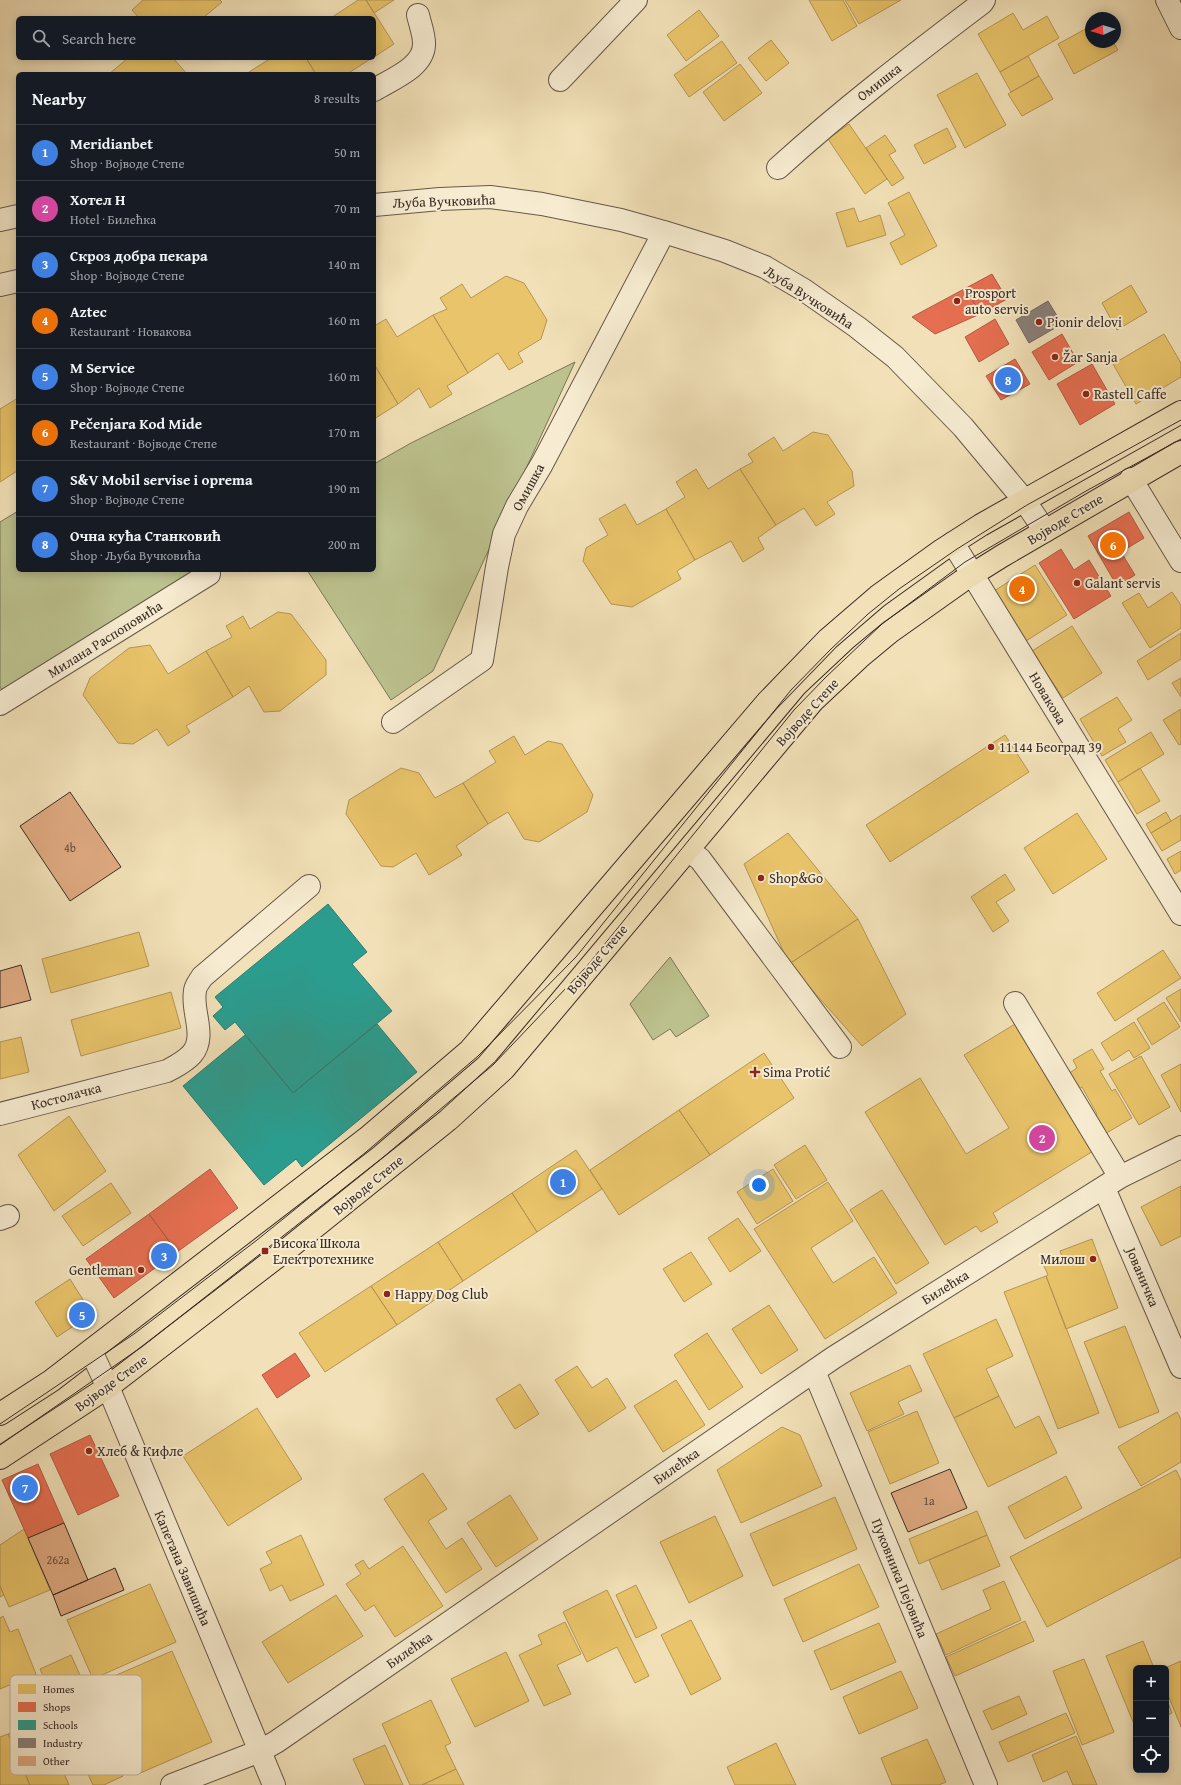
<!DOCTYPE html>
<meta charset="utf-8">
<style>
:root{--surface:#171b24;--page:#242831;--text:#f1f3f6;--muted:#9ea1a6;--line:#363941;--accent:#c59692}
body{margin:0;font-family:"Gentium Book Plus",serif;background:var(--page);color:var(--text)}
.controls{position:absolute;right:12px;bottom:12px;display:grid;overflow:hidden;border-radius:6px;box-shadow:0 2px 10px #0003}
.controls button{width:36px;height:36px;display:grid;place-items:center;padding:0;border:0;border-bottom:1px solid var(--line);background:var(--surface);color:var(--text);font:20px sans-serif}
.compass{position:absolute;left:1085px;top:12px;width:36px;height:36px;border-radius:50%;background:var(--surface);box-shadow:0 2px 10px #0003;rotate:266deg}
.you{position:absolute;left:759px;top:1185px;width:14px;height:14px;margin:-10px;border:3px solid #fff;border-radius:50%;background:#1a73e8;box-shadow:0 0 0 6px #1a73e833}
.badge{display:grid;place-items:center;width:26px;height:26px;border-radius:50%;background:var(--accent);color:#fff;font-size:13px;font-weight:700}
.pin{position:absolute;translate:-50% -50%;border:2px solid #fff;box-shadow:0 1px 4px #0006}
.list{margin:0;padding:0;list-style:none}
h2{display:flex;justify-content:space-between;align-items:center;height:52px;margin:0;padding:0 16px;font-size:17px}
h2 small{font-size:13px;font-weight:400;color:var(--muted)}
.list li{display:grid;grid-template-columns:26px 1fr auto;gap:12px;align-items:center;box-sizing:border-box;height:56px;padding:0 16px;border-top:1px solid var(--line)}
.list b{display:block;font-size:15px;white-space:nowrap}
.list p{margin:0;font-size:13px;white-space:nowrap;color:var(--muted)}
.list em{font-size:13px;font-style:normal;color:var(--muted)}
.icon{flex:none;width:22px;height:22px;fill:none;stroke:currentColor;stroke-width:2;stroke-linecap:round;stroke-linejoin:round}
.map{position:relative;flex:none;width:1181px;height:1785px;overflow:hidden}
.search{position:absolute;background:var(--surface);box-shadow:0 2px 10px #0003;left:16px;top:16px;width:360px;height:44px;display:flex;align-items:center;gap:10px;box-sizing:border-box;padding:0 14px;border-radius:6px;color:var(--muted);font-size:15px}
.panel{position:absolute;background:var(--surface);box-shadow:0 2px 10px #0003;left:16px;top:72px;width:360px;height:500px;border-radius:6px}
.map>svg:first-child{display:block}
</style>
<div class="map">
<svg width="1181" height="1785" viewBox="0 0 1181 1785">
<rect width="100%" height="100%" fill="#f2e1b8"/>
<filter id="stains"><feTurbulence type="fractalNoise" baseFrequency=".005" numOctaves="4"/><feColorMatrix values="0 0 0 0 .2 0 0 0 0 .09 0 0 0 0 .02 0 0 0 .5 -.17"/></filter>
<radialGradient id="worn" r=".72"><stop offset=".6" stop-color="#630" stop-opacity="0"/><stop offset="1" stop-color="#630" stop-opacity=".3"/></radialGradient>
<path fill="#bcc28e" stroke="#7a765a" d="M575 362 433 671 391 700 307 570H374V464L411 443Z
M18 511V570H196L2 690 0 687V522Z
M670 957 709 1016 676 1037 670 1029 653 1040 630 1004Z"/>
<path fill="#e9c46a" stroke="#b49655" d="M143 0H220L222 2 203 18H139L132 10Z
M358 0H366L394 44 374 57V18H331Z
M366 0H394L374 13Z
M809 0H843L857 26 832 41Z
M845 0H901L859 24Z
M699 10 719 36 686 61 667 35Z
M1013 13 1023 30 1047 16 1059 38 1000 72 978 34Z
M1091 26V42H1113L1118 50 1074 74 1058 44Z
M771 40 789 63 766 81 748 58Z
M722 41 737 63 689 97 674 75Z
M1028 56 1039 76 1011 92 1000 72Z
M128 58H173L187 74H109Z
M271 58H306L316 74H246Z
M306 58H372L347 74H316Z
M740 64 762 93 724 121 703 92Z
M977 73 1006 125 965 148 937 95Z
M1039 76 1053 99 1022 116 1008 94Z
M849 124 887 179 865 194 828 139Z
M947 128 956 147 924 164 914 145Z
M885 135 896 151 889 155 904 178 892 186 866 148Z
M909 192 937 246 901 265 890 243 905 235 888 203Z
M854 208 859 222 880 215 886 235 847 247 836 213Z
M506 276 524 283 547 320 541 339 518 353 523 362 509 370 498 353 468 373 433 315 447 309 440 298 462 284 471 298Z
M1131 285 1147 312 1117 330 1102 303Z
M433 315 468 373 447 386 452 394 430 408 419 388 398 404 374 364V326L386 319 397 337Z
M1164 334 1181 363V377L1136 404 1113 364Z
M374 364 398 404 374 419Z
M18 398V473L17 471 0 482V409Z
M813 432 828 435 852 471 854 486 827 502 835 514 816 526 804 508 776 525 740 469 753 462 748 454 774 437 783 451Z
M696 469 708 489 740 469 776 525 758 538 764 549 743 562 731 541 695 560 666 509 685 497 676 482Z
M625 504 637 525 666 509 695 560 677 571 681 579 632 607 611 604 583 561 586 548 608 535 599 519Z
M1035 565 1067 615 1026 641 994 591Z
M1172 592 1181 605V628L1150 648 1122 603 1139 593 1148 608Z
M278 612 291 614 326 660V675L280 711 264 712 249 686 233 697 206 651 232 637 226 626 243 616 250 629Z
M1072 626 1102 673 1063 698 1032 651Z
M1181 633V659L1148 680 1137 661Z
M150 645 168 674 206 651 233 697 186 726 190 732 168 746 157 729 133 744 118 743 83 695 90 678 129 648Z
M1181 678V697L1172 683Z
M1117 697 1132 720 1118 729 1126 742 1102 756 1080 719Z
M1181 709V744L1179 745 1163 720Z
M1151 732 1164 754 1118 782 1105 760Z
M1005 735 1029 772 890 862 866 825Z
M514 736 525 755 548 741 562 744 593 795 587 812 539 842 524 839 508 812 488 824 463 783 496 762 489 751Z
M401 768 419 773 435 798 463 783 488 824 456 846 462 855 429 875 416 853 393 867 381 866 346 814 349 800Z
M1140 768 1160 801 1137 814 1118 782Z
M1166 812 1171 821 1151 833 1146 824Z
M1077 813 1107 859 1053 894 1024 848Z
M1181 815V840L1162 851 1151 833Z
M788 833 858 919 789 964 744 864Z
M1181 851V870L1175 874 1167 859Z
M1005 874 1015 890 996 902 1009 921 993 932 971 897Z
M858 919 906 1014 862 1046 789 964Z
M139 932 149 966 51 993 42 959Z
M1163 950 1181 978 1115 1021 1097 993Z
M1181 989V1022L1166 998Z
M171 992 181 1028 81 1056 71 1020Z
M1164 1002 1180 1027 1152 1045 1137 1019Z
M1020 1021 1098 1148 993 1213 998 1222 981 1232 976 1226 945 1245 865 1112 920 1078 966 1154 1009 1128 964 1055Z
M1134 1022 1150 1048 1134 1058 1129 1050 1112 1061 1101 1043Z
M21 1037 29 1072 0 1079V1042Z
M1092 1049 1104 1069 1100 1071 1112 1091 1115 1089 1132 1118 1103 1135 1092 1116 1097 1114 1082 1087 1077 1090 1068 1074 1077 1068 1073 1060Z
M764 1053 794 1098 710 1155 679 1110Z
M1141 1056 1170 1107 1139 1125 1109 1074Z
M1181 1064V1112L1161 1075Z
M679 1110 710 1155 619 1215 590 1170Z
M69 1116 106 1171 54 1211 18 1155Z
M805 1145 827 1180 796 1199 774 1165Z
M576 1150 602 1189 537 1232 512 1193Z
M773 1169 793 1201 757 1224 737 1192Z
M828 1182 853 1221 811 1248 833 1283 874 1257 897 1293 825 1339 754 1229Z
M111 1183 131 1213 83 1246 62 1216Z
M1181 1186V1236L1161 1246 1141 1207Z
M882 1190 929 1263 896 1284 850 1210Z
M512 1193 537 1232 463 1281 438 1242Z
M738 1218 761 1251 730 1272 708 1238Z
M1092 1239 1118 1308 1066 1329 1046 1276 1048 1275 1044 1266 1063 1259 1060 1251Z
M438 1242 463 1281 397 1325 371 1286Z
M691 1252 712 1284 684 1302 663 1269Z
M1046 1276 1099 1413 1058 1429 1004 1292Z
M70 1279 92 1314 57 1337 35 1302Z
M371 1286 397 1325 325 1372 299 1333Z
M769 1305 798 1350 761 1374 732 1329Z
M996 1319 1013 1356 986 1369 999 1396 954 1418 923 1354Z
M1125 1326 1159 1412 1119 1428 1084 1342Z
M707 1333 743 1387 709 1410 674 1355Z
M910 1365 922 1391 898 1402 904 1414 867 1431 850 1393Z
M577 1366 592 1388 607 1378 626 1408 589 1432 555 1380Z
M676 1380 705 1425 663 1452 634 1406Z
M520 1384 539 1414 515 1429 496 1399Z
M999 1396 1015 1428 1039 1416 1057 1453 988 1487 954 1418Z
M257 1408 302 1479 228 1526 183 1456Z
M917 1411 939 1463 890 1484 868 1432Z
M1177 1412 1181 1419V1462L1141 1486 1118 1447Z
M782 1427 800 1435 822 1486 741 1523 717 1470Z
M1176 1470 1181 1480V1557L1047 1627 1010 1557Z
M423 1473 447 1509 428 1521 446 1549 462 1538 482 1569 446 1593 384 1499Z
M1066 1476 1082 1508 1025 1539 1008 1507Z
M510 1495 538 1539 496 1567 467 1523Z
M835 1497 857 1549 773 1586 750 1534Z
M977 1511 987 1535 919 1564 909 1539Z
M715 1516 743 1576 689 1603 660 1542Z
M24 1529 50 1590 9 1607 0 1586V1545Z
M301 1535 324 1585 290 1601 282 1585 270 1591 260 1569 272 1563 266 1552Z
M987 1535 1000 1566 942 1590 929 1560Z
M403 1546 443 1606 395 1637 374 1605 365 1611 346 1584 361 1574 355 1565 363 1560 369 1569Z
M859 1564 879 1607 803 1642 784 1599Z
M1004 1581 1021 1620 946 1655 936 1634 991 1609 983 1590Z
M150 1584 176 1642 93 1679 67 1620Z
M636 1585 657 1628 636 1638 616 1595Z
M0 1586 4 1595 0 1597Z
M607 1590 649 1676 635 1683 617 1647 587 1662 563 1612Z
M336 1595 363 1636 288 1683 262 1642Z
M3 1616 10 1632 18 1629 36 1674 0 1689V1618Z
M691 1620 721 1679 691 1695 661 1635Z
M1025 1621 1034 1641 955 1676 946 1657Z
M565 1622 581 1654 557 1665 571 1694 544 1706 519 1655 542 1644 538 1635Z
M879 1623 896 1662 831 1690 814 1651Z
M1143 1641 1154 1668H1136V1729L1106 1656Z
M172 1651 212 1742 138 1774 98 1683Z
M506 1652 529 1701 475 1727 451 1679Z
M71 1655 97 1713 84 1719 89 1732 101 1727 123 1776 104 1785H93L40 1669Z
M1084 1659 1114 1732 1082 1745 1053 1671Z
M1181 1661V1727L1166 1690V1668H1165Z
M901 1671 918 1708 859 1734 843 1697Z
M1019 1696 1027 1714 992 1730 983 1711Z
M1166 1697 1172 1713 1166 1716Z
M431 1700 451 1743 445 1746 456 1769 422 1785H410L382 1724Z
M1066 1713 1075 1733 1008 1762 999 1742Z
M41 1719 69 1785H30L8 1734Z
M8 1734 30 1785H0V1737Z
M1076 1736 1097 1785H1073L1067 1771 1043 1782 1032 1755Z
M927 1739 946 1782 939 1785H892L881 1758Z
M776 1743 796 1785H735L727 1767Z
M385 1745 403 1785H365L353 1759Z
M456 1769 464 1785H422Z"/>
<path fill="#e76f51" stroke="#b25b44" d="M992 274 1007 299 980 314 966 288Z
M966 288 980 314 935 334 912 317Z
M995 319 1009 344 979 362 965 337Z
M1062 334 1078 362 1049 380 1032 352Z
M1015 359 1030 384 1001 400 986 376Z
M1092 364 1115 404 1080 425 1057 384Z
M1129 512 1144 538 1121 552 1135 575 1117 586 1088 536Z
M1061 549 1074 570 1089 560 1111 596 1074 619 1039 563Z
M210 1169 238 1208 177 1252 149 1214Z
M149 1214 177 1252 114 1298 86 1259Z
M295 1353 310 1376 277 1398 262 1375Z
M90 1435 119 1496 78 1515 50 1454Z
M38 1464 64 1523 28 1538 2 1480Z"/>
<path fill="#2a9d8f" stroke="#2e7b6f" d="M328 904 367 952 352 964 392 1011 293 1093 235 1022 225 1030 213 1016 223 1007 215 997Z
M377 1024 417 1072 302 1167 296 1159 264 1185 183 1086 245 1035 293 1093Z"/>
<path fill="#8a817c" stroke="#716762" d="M1048 301 1062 324 1029 343 1016 320Z"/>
<path fill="#e1ab82" stroke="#382b25" d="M70 792 121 867 70 901 20 826Z
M21 965 31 1000 0 1008V971Z
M950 1469 967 1508 908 1532 891 1493Z
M64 1523 88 1580 53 1595 28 1538Z
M115 1568 124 1590 61 1616 53 1595Z"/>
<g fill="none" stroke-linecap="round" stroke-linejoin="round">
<defs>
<path id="minor" d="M1167 0 1181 28
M560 80 636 0
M374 90C392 79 425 67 424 43 424 34 420 24 418 15
M778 168C843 109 912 56 982 3L984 0
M374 205 440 199 490 197 542 204 621 220 664 232 725 251 765 267 804 290 857 327 895 357 963 427 1024 500 1045 531
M0 220 18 216
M0 285 18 281
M1131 479 1181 561
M953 543 1181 914
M0 704 209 574
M393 722 482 660 497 567 504 534 517 506 542 464 664 232
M689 851 700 859 840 1047
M1015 1003 1120 1177
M0 1114 167 1071C176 1066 185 1062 192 1054 207 1036 191 1011 195 991 195 986 200 981 202 977L309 886
M1104 1188 1181 1367
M0 1219 8 1216
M91 1351 111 1394 274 1785
M814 1371 986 1785
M172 1785 260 1751 276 1742 833 1358 1120 1177 1181 1147"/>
<path id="major" d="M0 1414 51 1381 367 1138 470 1050 768 701 828 639 878 596 942 550 981 525 1181 412
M0 1458 108 1387 290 1247 448 1120 504 1069 813 701 861 656 890 632 962 581 1002 556 1181 452"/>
</defs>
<use href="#minor" stroke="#66584a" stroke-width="24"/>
<use href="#major" stroke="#382b25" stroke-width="24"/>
<use href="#minor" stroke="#f7ecd1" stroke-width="22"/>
<use href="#major" stroke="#f2e1b8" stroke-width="22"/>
<path stroke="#382b25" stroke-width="1" d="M0 1424 134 1334 257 1240 366 1152 478 1056 576 957 791 690 831 649 868 614 899 589 957 549 1027 505 1181 420
M0 1445 143 1346 381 1159 493 1065 587 966 794 710 826 677 882 624 965 562 1086 491 1181 439"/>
</g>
<g fill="#8f2418" stroke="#f7ecd1" stroke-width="1.5">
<circle cx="957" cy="301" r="4"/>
<circle cx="1039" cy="322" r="4"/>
<circle cx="1055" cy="357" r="4"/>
<circle cx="1086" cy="394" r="4"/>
<circle cx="1077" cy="583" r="4"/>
<circle cx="991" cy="747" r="4"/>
<circle cx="761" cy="878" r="4"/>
<path d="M753 1066h4v4h4v4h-4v4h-4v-4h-4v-4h4z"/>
<rect x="261" y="1247" width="8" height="8" rx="2"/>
<circle cx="1093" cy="1259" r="4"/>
<circle cx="141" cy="1270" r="4"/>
<circle cx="387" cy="1294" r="4"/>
<circle cx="89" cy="1451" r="4"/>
</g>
<g text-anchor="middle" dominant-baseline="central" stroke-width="4" stroke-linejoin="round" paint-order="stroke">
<g font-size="12" fill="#624b3c">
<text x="70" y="847">4b</text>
<text x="929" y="1500">1a</text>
<text x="58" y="1559">262a</text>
</g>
<g font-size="14" fill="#382b25" stroke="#f7ecd1">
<text transform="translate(879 82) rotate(-38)">Омишка</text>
<text transform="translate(444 201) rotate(-2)">Љуба Вучковића</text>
<text transform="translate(809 297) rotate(33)">Љуба Вучковића</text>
<text transform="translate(528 487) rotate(-61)">Омишка</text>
<text transform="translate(1065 519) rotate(-31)">Војводе Степе</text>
<text transform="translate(105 639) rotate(-32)">Милана Распоповића</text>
<text transform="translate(1048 698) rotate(59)">Новакова</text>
<text transform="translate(807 712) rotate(-48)">Војводе Степе</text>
<text transform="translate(597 959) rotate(-50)">Војводе Степе</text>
<text transform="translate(66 1096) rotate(-15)">Костолачка</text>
<text transform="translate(368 1185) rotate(-39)">Војводе Степе</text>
<text transform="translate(1143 1277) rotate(67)">Јованичка</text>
<text transform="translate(945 1287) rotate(-32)">Билећка</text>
<text transform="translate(111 1383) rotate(-36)">Војводе Степе</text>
<text transform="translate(676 1466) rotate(-35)">Билећка</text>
<text transform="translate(183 1568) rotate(67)">Капетана Завишића</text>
<text transform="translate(900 1578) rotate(68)">Пуковника Пејовића</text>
<text transform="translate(409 1650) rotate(-35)">Билећка</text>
</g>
<g font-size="14" fill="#382b25" stroke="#f7ecd1" text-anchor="start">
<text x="965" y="293">Prosport<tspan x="965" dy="16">auto servis</tspan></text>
<text x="1047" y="322">Pionir delovi</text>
<text x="1063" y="357">Žar Sanja</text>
<text x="1094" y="394">Rastell Caffe</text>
<text x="1085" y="583">Galant servis</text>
<text x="999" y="747">11144 Београд 39</text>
<text x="769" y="878">Shop&amp;Go</text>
<text x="763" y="1072">Sima Protić</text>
<text x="273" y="1243">Висока Школа<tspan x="273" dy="16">Електротехнике</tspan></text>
<text x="1085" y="1259" text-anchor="end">Милош</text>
<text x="133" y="1270" text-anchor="end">Gentleman</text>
<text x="395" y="1294">Happy Dog Club</text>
<text x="97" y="1451">Хлеб &amp; Кифле</text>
</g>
</g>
<rect x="10" y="1675" width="132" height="100" rx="6" fill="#f7ecd1" stroke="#beb29d" stroke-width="1"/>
<rect x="18" y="1684" width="18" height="10" fill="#e9c46a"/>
<rect x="18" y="1702" width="18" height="10" fill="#e76f51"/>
<rect x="18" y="1720" width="18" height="10" fill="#2a9d8f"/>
<rect x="18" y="1738" width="18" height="10" fill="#8a817c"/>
<rect x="18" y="1756" width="18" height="10" fill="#e1ab82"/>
<g font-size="11" fill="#382b25">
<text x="43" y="1693">Homes</text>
<text x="43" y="1711">Shops</text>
<text x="43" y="1729">Schools</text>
<text x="43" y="1747">Industry</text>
<text x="43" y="1765">Other</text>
</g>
<rect width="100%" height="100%" filter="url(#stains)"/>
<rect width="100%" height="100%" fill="url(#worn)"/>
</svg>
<div class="controls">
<button>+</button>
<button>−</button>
<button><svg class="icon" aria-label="locate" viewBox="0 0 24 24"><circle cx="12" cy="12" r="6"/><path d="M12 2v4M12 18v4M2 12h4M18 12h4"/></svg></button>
</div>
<svg class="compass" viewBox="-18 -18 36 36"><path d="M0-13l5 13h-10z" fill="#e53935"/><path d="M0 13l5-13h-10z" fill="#9ea1a6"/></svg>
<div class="you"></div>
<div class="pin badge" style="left:563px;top:1182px;background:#3f7fe0">1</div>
<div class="pin badge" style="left:1042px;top:1138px;background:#d1479c">2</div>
<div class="pin badge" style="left:164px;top:1256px;background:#3f7fe0">3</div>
<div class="pin badge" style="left:1022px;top:589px;background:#e8710a">4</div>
<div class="pin badge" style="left:82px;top:1315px;background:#3f7fe0">5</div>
<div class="pin badge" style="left:1113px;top:545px;background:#e8710a">6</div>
<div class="pin badge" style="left:25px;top:1488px;background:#3f7fe0">7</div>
<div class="pin badge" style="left:1008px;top:380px;background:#3f7fe0">8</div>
<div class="search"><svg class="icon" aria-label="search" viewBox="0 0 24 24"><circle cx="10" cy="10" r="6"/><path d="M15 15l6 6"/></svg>Search here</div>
<section class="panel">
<h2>Nearby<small>8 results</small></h2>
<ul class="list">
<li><span class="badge" style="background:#3f7fe0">1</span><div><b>Meridianbet</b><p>Shop · Војводе Степе</p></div><em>50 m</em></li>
<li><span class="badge" style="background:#d1479c">2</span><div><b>Хотел Н</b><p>Hotel · Билећка</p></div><em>70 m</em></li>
<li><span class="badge" style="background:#3f7fe0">3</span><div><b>Скроз добра пекара</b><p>Shop · Војводе Степе</p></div><em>140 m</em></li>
<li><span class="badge" style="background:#e8710a">4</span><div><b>Aztec</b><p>Restaurant · Новакова</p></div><em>160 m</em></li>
<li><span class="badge" style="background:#3f7fe0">5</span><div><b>M Service</b><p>Shop · Војводе Степе</p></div><em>160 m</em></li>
<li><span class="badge" style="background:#e8710a">6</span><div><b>Pečenjara Kod Mide</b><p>Restaurant · Војводе Степе</p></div><em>170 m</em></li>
<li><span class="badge" style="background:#3f7fe0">7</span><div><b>S&amp;V Mobil servise i oprema</b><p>Shop · Војводе Степе</p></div><em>190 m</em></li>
<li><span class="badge" style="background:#3f7fe0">8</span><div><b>Очна кућа Станковић</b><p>Shop · Љуба Вучковића</p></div><em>200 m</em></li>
</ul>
</section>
</div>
